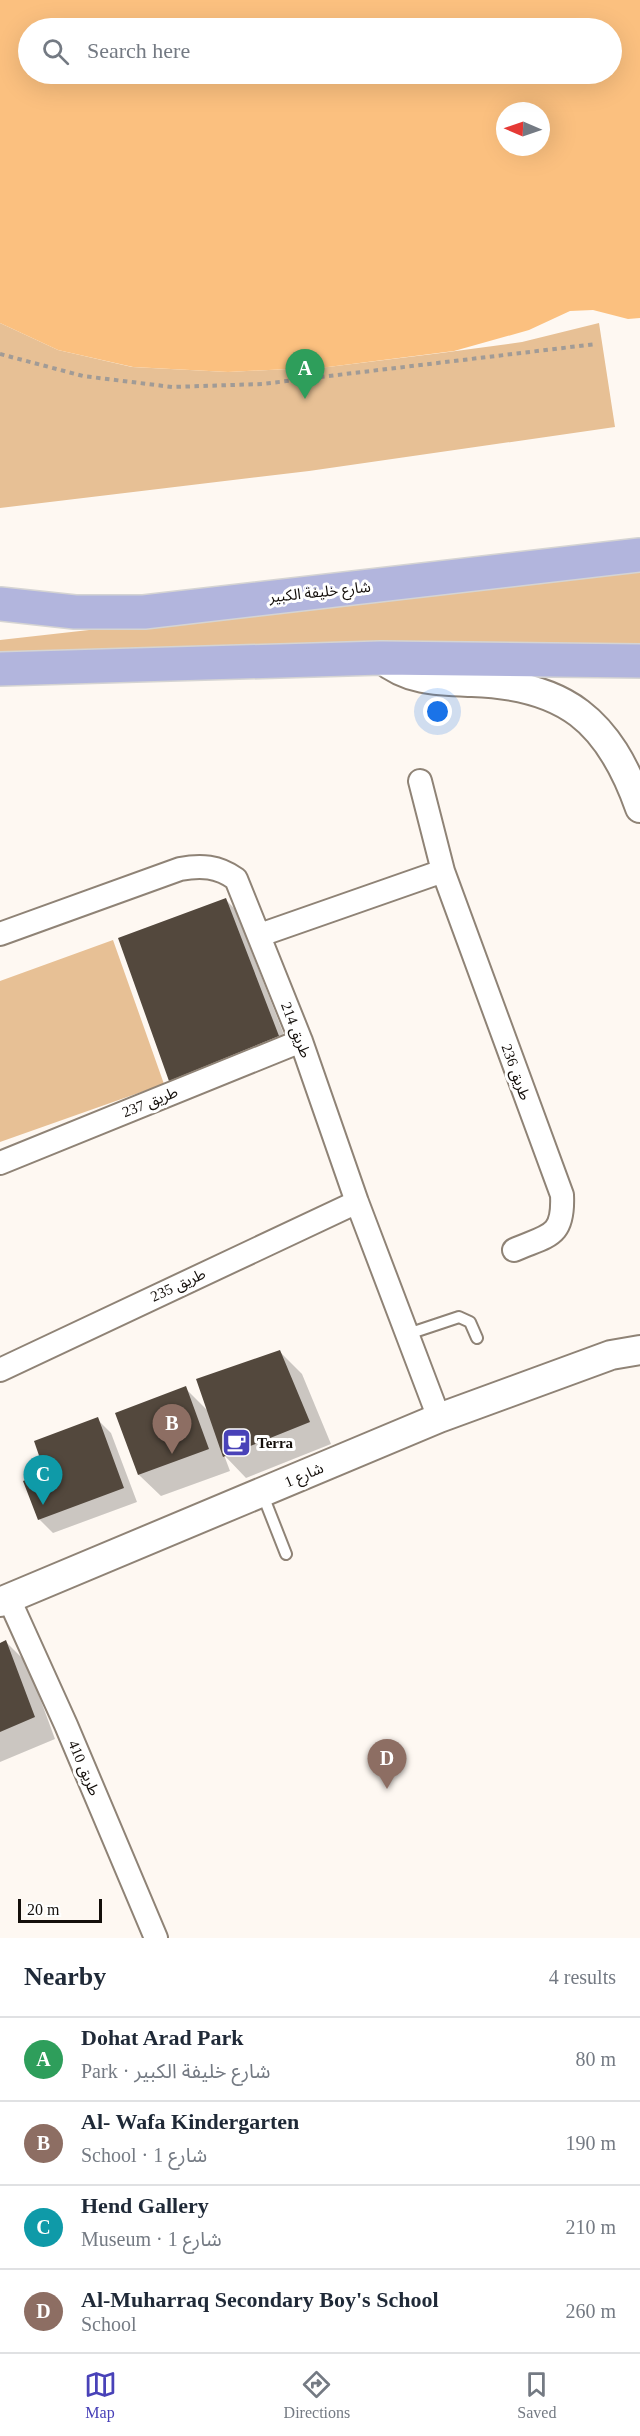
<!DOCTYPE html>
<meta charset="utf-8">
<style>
:root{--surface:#fff;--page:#f2f2f3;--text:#1f2937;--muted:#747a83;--line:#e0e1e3;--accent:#4942b8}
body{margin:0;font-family:"Times New Roman","Noto Sans Arabic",serif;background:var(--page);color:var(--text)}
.compass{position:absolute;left:496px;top:102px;width:54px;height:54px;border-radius:50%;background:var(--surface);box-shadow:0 6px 24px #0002;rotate:272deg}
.scale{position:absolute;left:18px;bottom:15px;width:84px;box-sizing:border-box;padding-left:6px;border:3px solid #140f0b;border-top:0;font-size:16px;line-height:21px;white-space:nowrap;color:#140f0b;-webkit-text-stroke:4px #fff;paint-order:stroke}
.you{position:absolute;left:438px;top:712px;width:21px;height:21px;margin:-15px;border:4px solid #fff;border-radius:50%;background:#1a73e8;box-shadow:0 0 0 9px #1a73e833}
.badge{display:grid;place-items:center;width:39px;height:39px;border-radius:50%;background:var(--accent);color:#fff;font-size:20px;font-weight:700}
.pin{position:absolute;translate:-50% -50px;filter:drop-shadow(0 2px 3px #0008)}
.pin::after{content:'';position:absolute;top:32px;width:21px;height:18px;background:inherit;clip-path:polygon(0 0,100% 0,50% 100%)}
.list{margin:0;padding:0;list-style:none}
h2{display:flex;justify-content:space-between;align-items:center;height:78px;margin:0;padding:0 24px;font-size:26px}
h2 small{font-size:20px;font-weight:400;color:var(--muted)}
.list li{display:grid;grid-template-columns:39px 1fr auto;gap:18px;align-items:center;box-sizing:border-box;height:84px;padding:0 24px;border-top:2px solid var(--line)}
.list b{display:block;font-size:22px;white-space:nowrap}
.list p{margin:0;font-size:20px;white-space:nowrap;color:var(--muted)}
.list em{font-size:20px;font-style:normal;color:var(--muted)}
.icon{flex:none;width:33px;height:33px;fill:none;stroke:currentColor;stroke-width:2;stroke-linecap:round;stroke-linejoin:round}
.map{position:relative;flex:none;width:640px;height:1938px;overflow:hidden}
.search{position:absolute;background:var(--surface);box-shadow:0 6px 24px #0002;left:18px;right:18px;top:18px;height:66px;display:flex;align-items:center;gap:15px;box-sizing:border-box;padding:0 21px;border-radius:33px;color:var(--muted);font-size:22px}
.sheet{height:414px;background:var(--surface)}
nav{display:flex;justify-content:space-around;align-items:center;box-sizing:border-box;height:84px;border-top:2px solid var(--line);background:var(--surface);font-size:16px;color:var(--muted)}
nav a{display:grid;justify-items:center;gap:3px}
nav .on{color:var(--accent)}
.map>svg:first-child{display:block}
</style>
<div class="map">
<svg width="640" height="1938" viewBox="0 0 640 1938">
<rect width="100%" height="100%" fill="#fef8f2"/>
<path fill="#e7c095" d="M0 323 58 350 132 367 228 372 328 367 441 353 522 342 599 323 615 427 309 471 0 508Z
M640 568V645L344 647 0 652V640Z
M113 940 164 1084 0 1142V981Z"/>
<path fill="#fbc07f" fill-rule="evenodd" d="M0 0H640V318L628 319 593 310 570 311 529 330 454 351 328 367 228 372 133 367 58 350 0 323ZM28 28H612V74H28ZM505 111H541V147H505Z"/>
<path fill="#0003" d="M226 900 235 909 288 1045 180 1090 171 1080Z
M280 1352 302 1374 331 1444 246 1478 224 1455 230 1471 161 1496 139 1475 185 1388 209 1412Z
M97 1419 111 1433 137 1502 53 1533 39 1519 47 1473Z
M6 1642 27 1663 55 1739 0 1762V1644Z"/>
<path fill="#53483d" d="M226 898 279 1036 169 1081 118 938Z
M280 1350 310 1422 223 1457 196 1379Z
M186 1386 209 1449 138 1475 115 1413Z
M98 1417 124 1488 38 1520 23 1481 45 1473 34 1441Z
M6 1640 35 1717 0 1732V1643Z"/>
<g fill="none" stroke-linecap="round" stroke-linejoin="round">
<defs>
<path id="service" d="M408 1334 459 1317 470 1322 477 1338
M262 1493 286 1554"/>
<path id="minor" d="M420 781 443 871 562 1195C564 1238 548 1235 514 1250
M0 934 180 869C201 865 218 866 236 879L301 1041 357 1202 439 1418
M260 935 443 871
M0 1163 301 1041
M0 1370 357 1202
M9 1599 66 1725 156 1938"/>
<path id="tertiary" d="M381 658C408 681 438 681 472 682 565 685 609 720 640 808
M0 1602 439 1418 611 1355 640 1350"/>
<path id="primary" d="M0 604 75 612H144L640 555
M0 669 381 658 640 661"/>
</defs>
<use href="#service" stroke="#8f8376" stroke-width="14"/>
<use href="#minor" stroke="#8f8376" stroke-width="26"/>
<use href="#tertiary" stroke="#8f8376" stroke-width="32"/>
<use href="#primary" stroke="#d5d4d3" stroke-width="36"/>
<path stroke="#a19b96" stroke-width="4" stroke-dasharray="4.5 4.5" stroke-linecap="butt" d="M0 354 83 376 172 387 262 384 596 344"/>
<use href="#service" stroke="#fff" stroke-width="10"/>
<use href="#minor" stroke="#fff" stroke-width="22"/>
<use href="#tertiary" stroke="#fff" stroke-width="28"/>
<use href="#primary" stroke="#b2b5dd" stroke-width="33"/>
</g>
<defs>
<symbol id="cafe-square" viewBox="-11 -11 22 22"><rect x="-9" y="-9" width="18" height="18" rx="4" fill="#4942b8" stroke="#fff"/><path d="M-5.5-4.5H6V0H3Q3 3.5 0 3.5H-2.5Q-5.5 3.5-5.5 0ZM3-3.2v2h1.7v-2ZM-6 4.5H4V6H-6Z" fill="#fff"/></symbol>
</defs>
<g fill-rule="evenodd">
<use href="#cafe-square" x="220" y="1426" width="33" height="33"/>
</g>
<g text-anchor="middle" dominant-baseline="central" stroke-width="6" stroke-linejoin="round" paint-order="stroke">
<g font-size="15" fill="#140f0b" stroke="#fff">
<text transform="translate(320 592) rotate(-6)">شارع خليفة الكبير</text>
<text transform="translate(296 1030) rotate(69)">طريق 214</text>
<text transform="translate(516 1072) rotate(70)">طريق 236</text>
<text transform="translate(150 1102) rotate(-22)">طريق 237</text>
<text transform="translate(178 1285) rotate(-25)">طريق 235</text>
<text transform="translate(304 1475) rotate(-23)">شارع 1</text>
<text transform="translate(84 1768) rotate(67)">طريق 410</text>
</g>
<g font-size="15" font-weight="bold" fill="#140f0b" stroke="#fff" text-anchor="start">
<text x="257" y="1443">Terra</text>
</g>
</g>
</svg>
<svg class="compass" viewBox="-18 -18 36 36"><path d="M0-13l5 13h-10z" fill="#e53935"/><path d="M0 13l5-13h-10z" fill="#747a83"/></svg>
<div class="scale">20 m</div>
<div class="you"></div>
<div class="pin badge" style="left:305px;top:399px;background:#2e9e5b">A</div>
<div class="pin badge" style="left:172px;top:1454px;background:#8d6e63">B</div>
<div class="pin badge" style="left:43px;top:1505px;background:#0f9aa8">C</div>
<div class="pin badge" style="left:387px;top:1789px;background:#8d6e63">D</div>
<div class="search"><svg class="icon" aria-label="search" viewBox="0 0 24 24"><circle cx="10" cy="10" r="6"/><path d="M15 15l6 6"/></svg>Search here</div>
</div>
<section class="sheet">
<h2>Nearby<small>4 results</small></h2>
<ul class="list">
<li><span class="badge" style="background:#2e9e5b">A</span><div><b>Dohat Arad Park</b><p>Park · شارع خليفة الكبير</p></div><em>80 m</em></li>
<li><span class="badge" style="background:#8d6e63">B</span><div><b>Al- Wafa Kindergarten</b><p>School · شارع 1</p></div><em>190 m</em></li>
<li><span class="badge" style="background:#0f9aa8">C</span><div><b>Hend Gallery</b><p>Museum · شارع 1</p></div><em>210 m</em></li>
<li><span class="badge" style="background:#8d6e63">D</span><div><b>Al-Muharraq Secondary Boy's School</b><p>School</p></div><em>260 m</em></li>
</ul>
</section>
<nav>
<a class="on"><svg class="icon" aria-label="map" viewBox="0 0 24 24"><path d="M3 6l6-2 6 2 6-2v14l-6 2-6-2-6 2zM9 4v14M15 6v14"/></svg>Map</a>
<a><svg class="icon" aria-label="directions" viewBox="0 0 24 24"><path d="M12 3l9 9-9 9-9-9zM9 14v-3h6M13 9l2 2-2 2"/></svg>Directions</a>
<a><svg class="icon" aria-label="saved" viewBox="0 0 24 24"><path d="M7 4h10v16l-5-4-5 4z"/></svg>Saved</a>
</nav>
